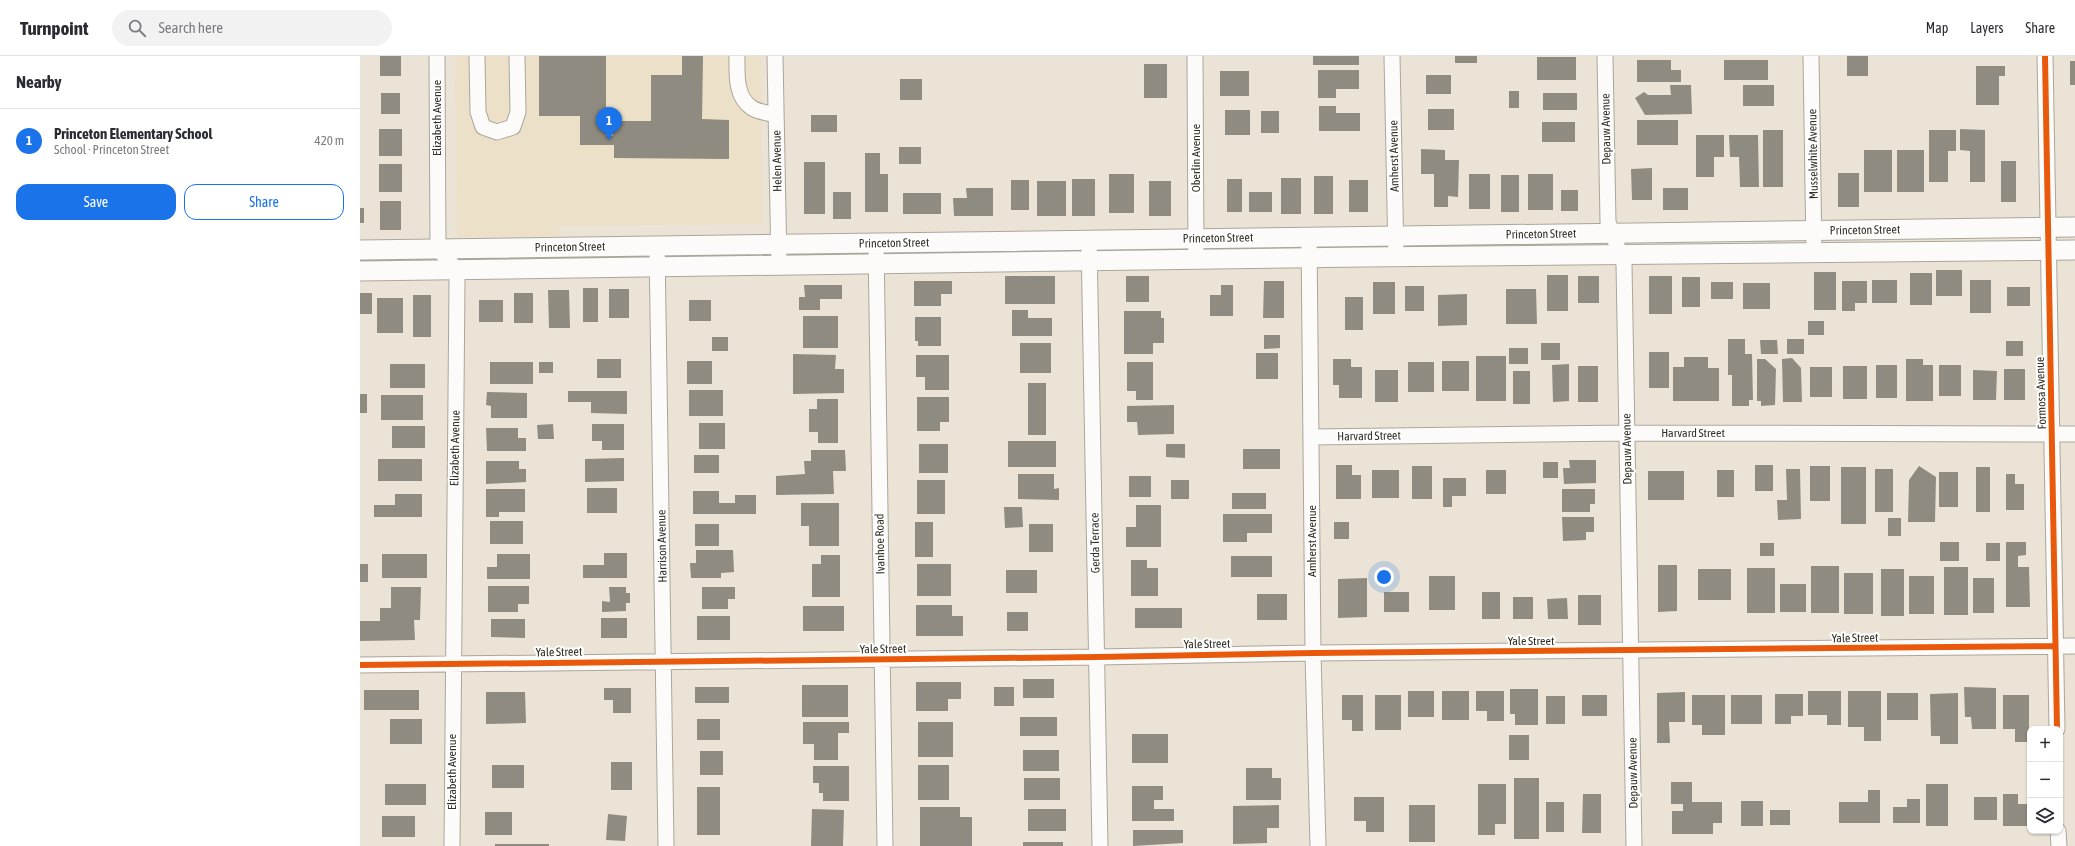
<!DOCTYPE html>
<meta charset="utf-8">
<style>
:root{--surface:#fff;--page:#f2f2f3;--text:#2b2b33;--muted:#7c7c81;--line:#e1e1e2;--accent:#1a73e8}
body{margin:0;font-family:"Asap Condensed",sans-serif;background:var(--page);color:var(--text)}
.controls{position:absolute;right:12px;bottom:12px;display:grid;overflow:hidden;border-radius:8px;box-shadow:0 1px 3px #0004}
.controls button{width:36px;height:36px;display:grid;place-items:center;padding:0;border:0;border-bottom:1px solid var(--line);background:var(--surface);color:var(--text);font:20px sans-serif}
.you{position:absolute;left:1024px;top:521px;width:14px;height:14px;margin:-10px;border:3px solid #fff;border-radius:50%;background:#1a73e8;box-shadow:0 0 0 6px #1a73e833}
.badge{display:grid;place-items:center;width:26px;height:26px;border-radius:50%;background:var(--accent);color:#fff;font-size:13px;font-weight:700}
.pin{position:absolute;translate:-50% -33px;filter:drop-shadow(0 1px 2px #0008)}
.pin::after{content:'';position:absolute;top:21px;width:14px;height:12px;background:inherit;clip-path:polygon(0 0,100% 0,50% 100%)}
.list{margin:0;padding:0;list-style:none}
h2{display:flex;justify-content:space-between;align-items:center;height:52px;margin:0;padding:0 16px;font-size:17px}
h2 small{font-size:13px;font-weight:400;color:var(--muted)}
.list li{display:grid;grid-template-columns:26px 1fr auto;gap:12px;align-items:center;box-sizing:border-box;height:64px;padding:0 16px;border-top:1px solid var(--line)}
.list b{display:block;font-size:15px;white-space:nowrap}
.list p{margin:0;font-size:13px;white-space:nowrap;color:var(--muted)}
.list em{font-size:13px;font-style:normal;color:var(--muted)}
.actions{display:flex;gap:8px;padding:12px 16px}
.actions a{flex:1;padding:9px 0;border:1px solid var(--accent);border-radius:12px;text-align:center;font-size:14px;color:var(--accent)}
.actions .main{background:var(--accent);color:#fff}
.icon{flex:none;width:22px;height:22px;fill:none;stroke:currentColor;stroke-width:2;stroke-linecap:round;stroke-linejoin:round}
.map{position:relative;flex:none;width:1715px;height:790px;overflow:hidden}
header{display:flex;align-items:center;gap:24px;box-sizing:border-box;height:56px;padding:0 20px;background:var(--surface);border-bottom:1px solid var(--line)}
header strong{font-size:19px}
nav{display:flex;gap:22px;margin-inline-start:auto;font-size:14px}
.search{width:280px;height:36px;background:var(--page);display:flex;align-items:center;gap:10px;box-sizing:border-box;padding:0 14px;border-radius:22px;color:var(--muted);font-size:15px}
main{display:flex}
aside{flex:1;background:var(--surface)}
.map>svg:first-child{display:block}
</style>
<header>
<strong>Turnpoint</strong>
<div class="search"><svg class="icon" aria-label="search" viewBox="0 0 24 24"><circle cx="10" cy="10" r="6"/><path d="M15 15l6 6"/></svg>Search here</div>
<nav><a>Map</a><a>Layers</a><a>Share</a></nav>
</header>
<main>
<aside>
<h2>Nearby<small></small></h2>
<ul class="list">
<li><span class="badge">1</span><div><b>Princeton Elementary School</b><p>School · Princeton Street</p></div><em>420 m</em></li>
</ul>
<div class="actions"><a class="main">Save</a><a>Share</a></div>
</aside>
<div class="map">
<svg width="1715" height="790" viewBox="0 0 1715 790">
<rect width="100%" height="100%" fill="#ebe4d6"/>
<path fill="#ece1c8" d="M95 0H401L403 168 199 170V180L97 181Z"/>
<path fill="#8f8b80" d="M20 0H41V20H20Z
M179 0H246V80H253V65H291V19H322V0H343L342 63 369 64V103L254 102V89H220V60H179Z
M953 0H999V9H953Z
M1095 0H1117V7H1095Z
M1487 0H1508V20H1487Z
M1177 1H1216V24H1177Z
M1277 4H1311V14H1321V26H1277Z
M1364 4H1408V24H1364Z
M1710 5H1715V29H1710Z
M784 8H807V42H784Z
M1616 10H1645V20H1639V49H1616Z
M958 14H999V33H976V42H958Z
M860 15H889V40H860Z
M1066 19H1091V38H1066Z
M540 23H562V44H540Z
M1310 29H1331L1332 58 1285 59 1275 42 1284 36 1288 39H1311Z
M1383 29H1414V50H1383Z
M1149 35H1159V52H1149Z
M21 37H40V58H21Z
M1183 37H1217V54H1183Z
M959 50H976V57H1000V75H959Z
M1068 53H1094V74H1068Z
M865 54H890V79H865Z
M901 55H919V77H901Z
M451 59H477V76H451Z
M1277 64H1318V89H1277Z
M1182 66H1215V86H1182Z
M19 73H42V100H19Z
M1600 73 1625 74V126H1610V95L1600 94Z
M1403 74H1423V131H1403Z
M1569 74H1596V95H1588V126H1569Z
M1336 79H1364V101H1354V121H1336Z
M1369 79H1398L1399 131H1380L1379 101H1370Z
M539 91H561V108H539Z
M1061 93 1085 94V104H1099L1098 141 1088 140V151H1074V118H1061Z
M1504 94H1532V136H1504Z
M1537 94H1564V136H1537Z
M505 97H520V118H528V156H505Z
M1641 105H1656V146H1641Z
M444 106H465V158H444Z
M19 108H42V136H19Z
M1292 112V144H1272L1271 113Z
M1478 117H1499V151H1478Z
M749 118H774V157H749Z
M1109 118H1130V153H1109Z
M1168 118H1193V154H1168Z
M1141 119H1159V156H1141Z
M954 120H973V158H954Z
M921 122H941V158H921Z
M712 123H735V160H712Z
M867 123H882V156H867Z
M651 124H669V154H651Z
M989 124H1008V156H989Z
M677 125H706V160H677Z
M789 125H811V160H789Z
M606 132H633V160H594L593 142H607Z
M1303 132H1328V154H1303Z
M1201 134H1218V155H1201Z
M473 136H491V163H473Z
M889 136H912V156H889Z
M543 137H581V158H543Z
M20 145H41V174H20Z
M0 152H4V167H0Z
M1576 214H1602V240H1576Z
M1454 216H1476V254H1454Z
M1550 217H1572V249H1550Z
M1187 219H1208V255H1187Z
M645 220H695V248H645Z
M766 220H789V246H766Z
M1218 220H1239V247H1218Z
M1289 220H1312V258H1289Z
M1322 221H1340V251H1322Z
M1512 224H1537V247H1512Z
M1610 224H1631V257H1610Z
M554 225H592V238H581V250H554Z
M904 225H924V262H903Z
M1482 225H1507V247H1495V255H1482Z
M1013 226H1035V258H1013Z
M1351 226H1373V243H1351Z
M1383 227H1410V253H1383Z
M444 229H482V243H460V254H439V241H445Z
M861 229H873V260H850V239H861Z
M1045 230H1064V255H1045Z
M1647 231H1670V250H1647Z
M223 232H238V266H223Z
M249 233H269V262H249Z
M1146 233H1176L1177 268H1146Z
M188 234H209L210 272H189Z
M0 237H12V258H0Z
M154 237H173V267H154Z
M1107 238V269L1078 270V239Z
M53 239H71V281H53Z
M985 241H1003V274H985Z
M17 242H43V277H17Z
M119 244H143V266H119Z
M329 244H351V265H329Z
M652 254H668V262H692V280H652Z
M764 255H801V262H804V287H793V298H764Z
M443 260H478V292H443Z
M555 261H581V290H558V285H555Z
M1448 265H1464V279H1448Z
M904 279H920V292L904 293Z
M352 281H368V295H352Z
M1368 283H1385V298H1392L1393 344H1389V350H1372V319H1368Z
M1427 283H1444V298H1427Z
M1400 284H1417L1418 298H1401Z
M1646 285H1663V300H1646Z
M660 287H691V317H660Z
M1181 287H1200V304H1181Z
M1149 292H1168V308H1149Z
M1289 296H1309V332H1289Z
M896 297H918V323H896Z
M433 298 476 299 475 313H484V337L433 338Z
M556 299H589V334H565V321H556Z
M1116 300H1146V345H1116Z
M1324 301H1348V312H1359V345H1313V311H1324Z
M1432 302 1441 312 1442 346H1423L1422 303Z
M237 303H261V322H237Z
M973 303H991V311H1002V342H979V329H973Z
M1397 303H1405L1416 313 1415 349 1401 350V345H1397Z
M1546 303H1563V309H1573V345H1546Z
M327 305H352V328H327Z
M1082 305H1109V335H1082Z
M130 306H173V328H130Z
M179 306H193V317H179Z
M767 306H793V344H776V335H767Z
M1048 306H1074V336H1048Z
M30 308H65V332H30Z
M1209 308V345L1193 346 1192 309Z
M1516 309H1537V342H1516Z
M1579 309H1601V340H1579Z
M1218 310H1238V346H1218Z
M1483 310H1507V343H1483Z
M1450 311H1472V341H1450Z
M1644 313H1665V344H1644Z
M1015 314H1038V346H1015Z
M1613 314 1637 315 1636 344H1613Z
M1153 315H1170V348H1153Z
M668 327H686V379H668Z
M329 334H363V360H329Z
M208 335H267V358L231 357V346H208Z
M127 336 167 337V362H131V350L126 349Z
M0 338H7V357H0Z
M21 339H63V364H21Z
M557 341H589V366H580V375H557Z
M457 343H478V387H458V376H449V353H457Z
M814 349V378L778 379 777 366H767V350Z
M339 367H365V393H339Z
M193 368 194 383H178L177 369Z
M232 368H264V394H242V385H232Z
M32 370H65V392H32Z
M126 372H158V382H166V395H127Z
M648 385H696V411H648Z
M559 388H588V417H559Z
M806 388H825V402L806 401Z
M883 393H920V413H883Z
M451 394H485L486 415H473L474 438 416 439V420L445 418 444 405H451Z
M334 399H359V417H334Z
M264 402V425L225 426V403Z
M18 403H62V425H18Z
M1209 404H1236V427L1204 428 1203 412H1210Z
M126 405H159V413H166V426L126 428Z
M1183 406H1198V422H1183Z
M976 409H992V419H1001V443H976Z
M1395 409H1413V435H1395Z
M1052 410H1072V443H1052Z
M1450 410H1470V445H1450Z
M1559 410 1576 421 1575 466H1548L1549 424Z
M1481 411H1506V468H1481Z
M1616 411H1630V456H1616Z
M1426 413H1440L1441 463 1418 464 1417 444H1427Z
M1515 413H1533V456H1515Z
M1012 414H1039V442H1012Z
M1126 414H1146V438H1126Z
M1357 414H1374V441H1357Z
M1288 415H1324V444H1288Z
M1579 416H1598V451H1579Z
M658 418H694V433L699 432V444L658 443Z
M1646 418H1655V428H1664V454H1646Z
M769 420H791V441H769Z
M1083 422H1106V440H1092V451H1083Z
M557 424H585V458H557Z
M811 424H829V443H811Z
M227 432H257V457H227Z
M126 433H165V456H139V461H126Z
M1202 433H1235V448H1230V456H1202Z
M333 435H359V447H375V439H396V458H333Z
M872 437H906V453H872Z
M35 438H62V461H14V449H35Z
M441 447H479V490H449V470H441Z
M776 449H801V491H766V471H776Z
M644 451H662L663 471 645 472Z
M863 458H912V477H887V486H863Z
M1202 461H1234V476H1226V484L1203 485Z
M1528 462H1541V480H1528Z
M130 465H163V488H130Z
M555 466H573V501H555Z
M974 466H989V483H974Z
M335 468H359V490H335Z
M669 468H693V496H669Z
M1580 486H1599V505H1580Z
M1646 486H1666V499L1658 500V511H1669L1670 551H1646Z
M1400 487H1414V500H1400Z
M1626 487H1640V505H1626Z
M336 494H373L374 516 361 517V522H331L330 507H336Z
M244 497H267V522H223V509H244Z
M22 498H67V522H22Z
M137 498H170V523H127V511H137Z
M461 499H480V541H452V508H461Z
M871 500H912V521H871Z
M771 504H787V512H798V540H771Z
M0 508H8V526H0Z
M557 508H591V540H557Z
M1298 509H1317V555L1298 556Z
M1451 510H1479V557H1451Z
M1584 511H1608V559H1584Z
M1387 512H1415V557H1387Z
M1338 513H1371V544H1338Z
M1521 513H1544V560H1521Z
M646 514H677V537H646Z
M1484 517H1513V558H1484Z
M1069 520H1095V554H1069Z
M1549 520H1574V558H1549Z
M1007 522V561L978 562V523Z
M1613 522H1634V557H1613Z
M1420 528H1446V556H1420Z
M128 530H169V548H158V556H128Z
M31 531H61L60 564H54L55 584 0 585V565H20V552H31Z
M249 531H266V537H270V547H266V555L242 556V545L250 546Z
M342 531H375V543H368V553H342Z
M1024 536H1049V556H1024Z
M1122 536H1140V563H1122Z
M897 538H927V564H897Z
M1218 539H1241V569H1218Z
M1153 541H1173V563H1153Z
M1207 542 1208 563H1188L1187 543Z
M556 549H592V560H603V580H556Z
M443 550H484V575H443Z
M775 552H822V572H775Z
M647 556H668V575H647Z
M337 560H370V584H337Z
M241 562H267V582H241Z
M131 563H165V582L131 581Z
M663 623H694V642H663Z
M556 626H601V643H588V655H556Z
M442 629H488V661H442Z
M335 631H369V647H335Z
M634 631H654V650H634Z
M1604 631 1636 632V673H1612L1611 661H1605Z
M244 632H271V657H253V644H244Z
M1150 633H1178V669H1155V658H1150Z
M4 634H59V654H4Z
M1048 635H1074V661H1048Z
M1082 635H1109V664H1082Z
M1116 635H1144V665H1127V655H1116Z
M1448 635H1481V669H1467V659H1448Z
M1488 635H1521V685H1504V671H1488Z
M126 636H165L166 667 126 668Z
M1325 636V666H1309L1310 687H1297V637Z
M1527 637H1558V664H1527Z
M1598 637V688H1580V680H1571L1570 638Z
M1415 638H1443V660H1431V668H1415Z
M982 639H1003V675H992V664H982Z
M1015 639H1041V674H1015Z
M1222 639H1247V660H1222Z
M1332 639H1365V679H1342V669H1332Z
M1371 639H1402V668H1371Z
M1643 639H1669V686H1655V673H1643Z
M1186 640H1205V668H1186Z
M660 661H697V680H660Z
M30 663H62V688H30Z
M337 663H360V684H337Z
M443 666H489V677H478V704H454V688H443Z
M558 666H593V701H558Z
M772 678H808V707H772Z
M1149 679H1169V704H1149Z
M663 694H699V715H663Z
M340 695H363V719H340Z
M251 706H272V734H251Z
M132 709H164V732H132Z
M558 709H589V744H558Z
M453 710H489V745H463V737H459V727H453Z
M886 712H912V722H921V744H886Z
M664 722H700V744H664Z
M1154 722H1179V783H1154Z
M1311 726H1332V746H1362V767H1353V778H1312V755H1323V748H1311Z
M25 728H66V749H25Z
M1118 728H1146V768H1135V779H1118Z
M1566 728H1588V770H1566Z
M772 730H803V744H794V753H814V765H772Z
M337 731H360V779H337Z
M1508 734H1520V767H1479V746H1508Z
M1223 738H1241V777H1222Z
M1643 738H1658V748H1668V770H1643Z
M994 741H1024V776H1006V765H994Z
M1614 741H1637V764H1614Z
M1547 743H1560V767H1533V751H1547Z
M1381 745H1403V770H1381Z
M1186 746H1204V776H1186Z
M919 749V772H907V787L873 788V750Z
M1049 749H1075V786H1049Z
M560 751H600V761H612V790H560Z
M452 753 484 754 483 790H451Z
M668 753H706V775H668Z
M1410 754H1430V769H1410Z
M125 756H152V779H125Z
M248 758 267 760 265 785 246 784Z
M22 760H55V781H22Z
M773 774H823V787L773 790Z
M663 786H703V790H663Z
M135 788H189V790H135Z"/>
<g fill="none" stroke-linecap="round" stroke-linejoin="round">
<defs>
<path id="minor" d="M77 0 78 193 97 214V225L92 790
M117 0 118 56 123 71 137 76 153 71 158 56 157 0
M377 0C377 18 375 41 392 52 398 56 409 57 416 59
M415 0 419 209
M835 0 836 204
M1032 0 1036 201
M1245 0 1248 166 1264 208 1274 790
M1451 0 1454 197
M1685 0 1697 673
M949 181 953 597 958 790
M729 184 740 790
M516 187 525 790
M297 190 306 790
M951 381 1266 377 1715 378
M0 609 737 601 953 597 1715 590
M1698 775 1699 790"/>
<path id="major" d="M0 194 1715 171
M0 215 1004 201 1715 194"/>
</defs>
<use href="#minor" stroke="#aba69c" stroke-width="17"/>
<use href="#major" stroke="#aba69c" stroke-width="21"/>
<use href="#minor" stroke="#fcfbf9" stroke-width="15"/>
<use href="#major" stroke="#fcfbf9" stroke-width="19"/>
<defs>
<path id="cycleway" d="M1685 0 1697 673
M0 609 737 601 953 597 1695 590"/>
</defs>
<use href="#cycleway" stroke="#fff" stroke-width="8"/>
<use href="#cycleway" stroke="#e8590c" stroke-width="6"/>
</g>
<g text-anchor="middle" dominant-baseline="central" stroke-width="4" stroke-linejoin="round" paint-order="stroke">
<g font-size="12" fill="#343026" stroke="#fff">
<text transform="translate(77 62) rotate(-90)">Elizabeth Avenue</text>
<text transform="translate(1246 73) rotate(-91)">Depauw Avenue</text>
<text transform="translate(1453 98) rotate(-91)">Musselwhite Avenue</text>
<text transform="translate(1034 100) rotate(-91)">Amherst Avenue</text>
<text transform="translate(836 102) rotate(-90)">Oberlin Avenue</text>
<text transform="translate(417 105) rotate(-91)">Helen Avenue</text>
<text transform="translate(1505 174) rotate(-1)">Princeton Street</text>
<text transform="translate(1181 178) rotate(-1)">Princeton Street</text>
<text transform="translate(858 182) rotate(-1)">Princeton Street</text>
<text transform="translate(534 187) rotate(-1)">Princeton Street</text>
<text transform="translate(210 191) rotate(-1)">Princeton Street</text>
<text transform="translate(1681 337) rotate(-92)">Formosa Avenue</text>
<text x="1333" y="377">Harvard Street</text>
<text transform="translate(1009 380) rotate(-1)">Harvard Street</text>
<text transform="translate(95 392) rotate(-89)">Elizabeth Avenue</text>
<text transform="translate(1267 393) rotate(-91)">Depauw Avenue</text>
<text transform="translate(952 485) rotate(-90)">Amherst Avenue</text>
<text transform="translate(735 487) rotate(-91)">Gerda Terrace</text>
<text transform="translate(520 488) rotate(-91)">Ivanhoe Road</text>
<text transform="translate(302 490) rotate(-91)">Harrison Avenue</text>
<text transform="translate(1495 582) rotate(-1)">Yale Street</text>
<text x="1171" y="585">Yale Street</text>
<text transform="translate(847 588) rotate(-1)">Yale Street</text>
<text transform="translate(523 593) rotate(-1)">Yale Street</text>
<text transform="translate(199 596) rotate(-1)">Yale Street</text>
<text transform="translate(92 716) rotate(-90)">Elizabeth Avenue</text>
<text transform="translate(1273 717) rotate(-91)">Depauw Avenue</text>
</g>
</g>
</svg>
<div class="controls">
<button>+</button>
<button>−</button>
<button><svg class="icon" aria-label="layers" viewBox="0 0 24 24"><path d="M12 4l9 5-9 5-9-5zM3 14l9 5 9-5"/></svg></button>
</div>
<div class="you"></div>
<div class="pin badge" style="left:249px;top:84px">1</div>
</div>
</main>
